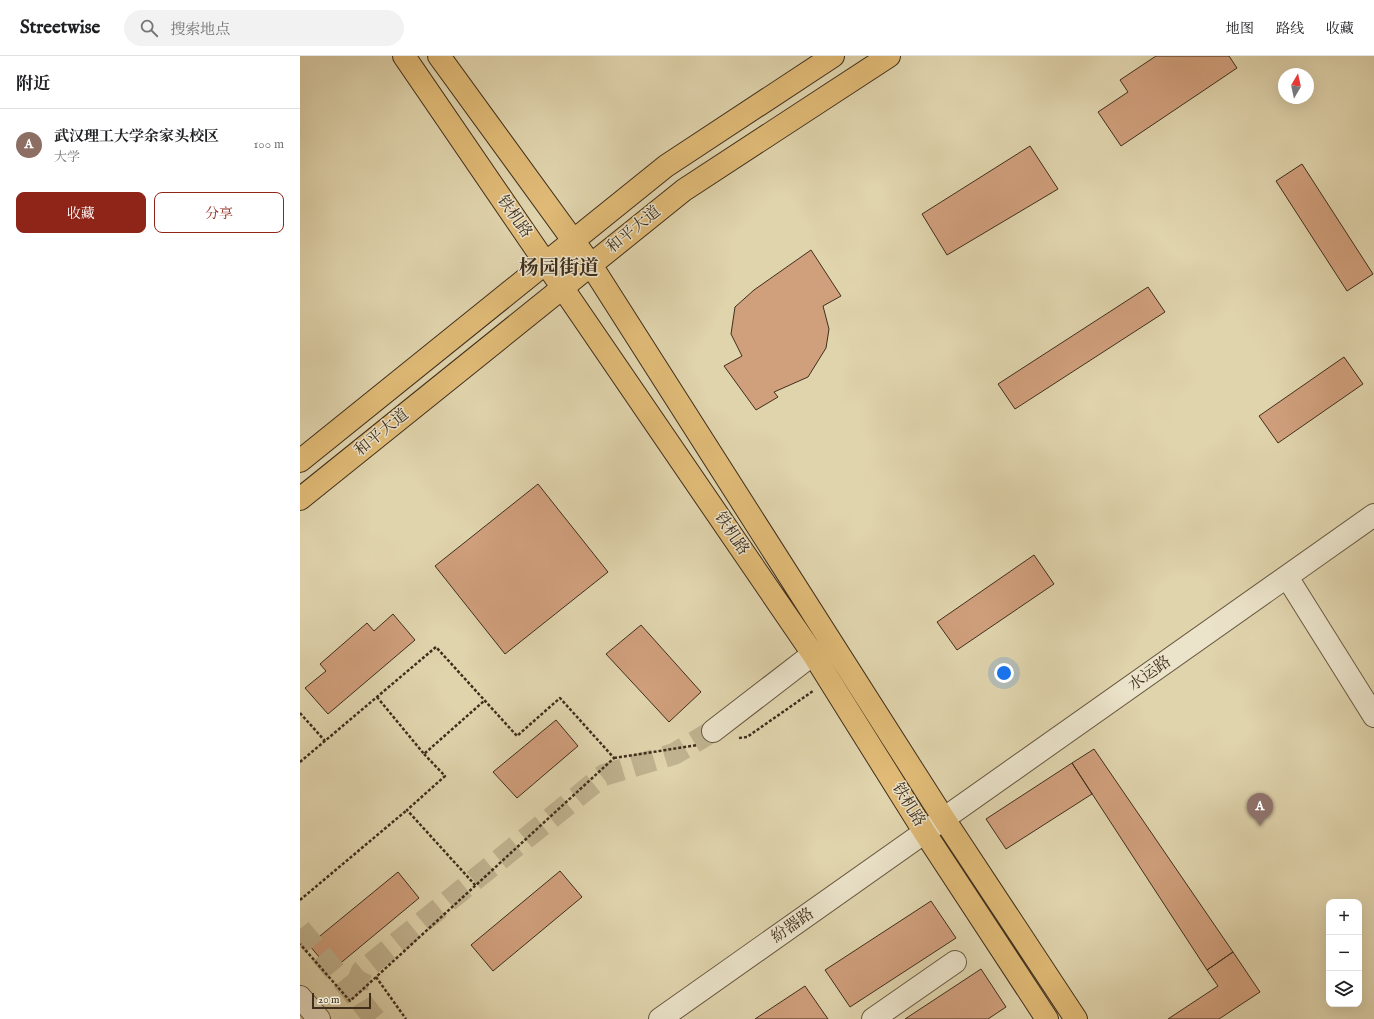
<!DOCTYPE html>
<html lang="zh">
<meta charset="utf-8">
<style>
:root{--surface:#fff;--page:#f2f2f2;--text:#202124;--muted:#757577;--line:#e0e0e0;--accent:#8f2418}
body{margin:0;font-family:"IM FELL English","Noto Serif SC",serif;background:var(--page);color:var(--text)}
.controls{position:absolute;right:12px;bottom:12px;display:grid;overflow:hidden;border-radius:8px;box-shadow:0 4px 16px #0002}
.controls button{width:36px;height:36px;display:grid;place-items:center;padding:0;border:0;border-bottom:1px solid var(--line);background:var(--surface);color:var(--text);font:20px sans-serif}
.compass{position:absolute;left:978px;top:12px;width:36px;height:36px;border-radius:50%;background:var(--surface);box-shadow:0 4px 16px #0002;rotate:9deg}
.scale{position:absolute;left:12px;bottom:10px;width:59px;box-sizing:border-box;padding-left:4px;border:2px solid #3f2e1c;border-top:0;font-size:11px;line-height:14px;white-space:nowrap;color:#3f2e1c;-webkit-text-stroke:3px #ebe3ca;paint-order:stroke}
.you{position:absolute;left:704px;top:617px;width:14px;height:14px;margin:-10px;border:3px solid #fff;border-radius:50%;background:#1a73e8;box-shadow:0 0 0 6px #1a73e833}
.badge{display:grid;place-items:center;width:26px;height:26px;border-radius:50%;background:var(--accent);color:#fff;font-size:13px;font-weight:700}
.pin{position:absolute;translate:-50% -33px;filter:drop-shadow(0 1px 2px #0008)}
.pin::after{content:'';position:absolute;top:21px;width:14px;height:12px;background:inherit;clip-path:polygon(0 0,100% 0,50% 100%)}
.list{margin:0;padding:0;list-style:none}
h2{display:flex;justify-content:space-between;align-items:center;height:52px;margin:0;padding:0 16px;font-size:17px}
h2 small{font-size:13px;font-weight:400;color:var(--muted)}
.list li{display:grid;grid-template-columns:26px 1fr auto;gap:12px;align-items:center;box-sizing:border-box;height:72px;padding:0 16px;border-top:1px solid var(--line)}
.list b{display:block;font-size:15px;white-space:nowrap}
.list p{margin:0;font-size:13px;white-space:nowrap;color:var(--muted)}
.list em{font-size:13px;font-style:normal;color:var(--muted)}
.actions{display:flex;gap:8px;padding:12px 16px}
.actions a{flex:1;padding:9px 0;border:1px solid var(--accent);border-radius:8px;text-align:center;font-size:14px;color:var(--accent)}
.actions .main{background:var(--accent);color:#fff}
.icon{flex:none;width:22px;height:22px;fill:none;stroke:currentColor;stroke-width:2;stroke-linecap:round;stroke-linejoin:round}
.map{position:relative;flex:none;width:1074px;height:963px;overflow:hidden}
header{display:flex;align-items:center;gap:24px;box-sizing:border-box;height:56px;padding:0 20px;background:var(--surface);border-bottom:1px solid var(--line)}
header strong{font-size:19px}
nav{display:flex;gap:22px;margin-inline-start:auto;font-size:14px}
.search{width:280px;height:36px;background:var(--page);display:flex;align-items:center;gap:10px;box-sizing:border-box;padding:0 14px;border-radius:22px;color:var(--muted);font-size:15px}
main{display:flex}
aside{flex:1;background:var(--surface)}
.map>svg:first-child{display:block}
</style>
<header>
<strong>Streetwise</strong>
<div class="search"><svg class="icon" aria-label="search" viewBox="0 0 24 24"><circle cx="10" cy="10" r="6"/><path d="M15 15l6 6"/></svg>搜索地点</div>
<nav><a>地图</a><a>路线</a><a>收藏</a></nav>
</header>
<main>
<aside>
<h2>附近<small></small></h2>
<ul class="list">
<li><span class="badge" style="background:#8d6e63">A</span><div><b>武汉理工大学余家头校区</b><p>大学</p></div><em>100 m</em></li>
</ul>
<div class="actions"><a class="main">收藏</a><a>分享</a></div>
</aside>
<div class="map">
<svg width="1074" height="963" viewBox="0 0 1074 963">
<rect width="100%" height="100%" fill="#e0d4ad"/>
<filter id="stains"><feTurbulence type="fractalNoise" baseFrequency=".005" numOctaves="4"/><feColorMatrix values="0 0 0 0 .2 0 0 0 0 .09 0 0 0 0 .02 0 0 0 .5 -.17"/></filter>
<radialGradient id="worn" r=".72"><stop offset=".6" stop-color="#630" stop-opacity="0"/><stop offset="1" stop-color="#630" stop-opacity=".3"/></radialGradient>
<path fill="#d09f7c" stroke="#3f2e1c" d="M856 0H929L937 12 821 90 798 56 828 36 820 24Z
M730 90 758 133 647 199 622 158Z
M1002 108 1073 218 1047 235 976 125Z
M511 194 541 240 523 250 529 273 526 292 508 321 474 336 478 341 456 354 424 310 442 300 431 278 435 251 454 234Z
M848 231 865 256 715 353 698 328Z
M1044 301 1063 328 978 387 959 360Z
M238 428 308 516 205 598 135 510Z
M734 499 754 528 657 594 637 566Z
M93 558 115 584 28 658 5 632 26 615 20 608 67 567 74 575Z
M341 569 401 636 369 666 306 598Z
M256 664 278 690 217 742 193 716Z
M794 693 933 896 907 914 772 707Z
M772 707 792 738 706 793 686 763Z
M260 815 282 841 193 915 171 889Z
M98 816 119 842 31 915 9 889Z
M631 845 656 882 550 951 525 914Z
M933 896 960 936 919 963H868L918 930 907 914Z
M681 913 706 951 688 963H605Z
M505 930 528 963H455Z"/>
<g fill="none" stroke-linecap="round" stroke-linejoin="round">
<path stroke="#c0b390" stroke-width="22" stroke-dasharray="22 11" stroke-linecap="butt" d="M0 873 59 944
M75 963C61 946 51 938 62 915L304 719 374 698 413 675"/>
<defs>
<path id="minor" d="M987 521 1074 660
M413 675 513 598
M0 941 19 963
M360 963 1074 459
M573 963 655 906"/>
<path id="major" d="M104 0 513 598 625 777 747 963
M139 0 291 209 644 763 776 963
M0 405 366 110 533 0
M0 443 384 134 589 0"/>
</defs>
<use href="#minor" stroke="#675840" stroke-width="24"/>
<use href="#major" stroke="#3f2e1c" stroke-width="24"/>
<path stroke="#3f2e1c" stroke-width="2.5" stroke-dasharray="3 2" stroke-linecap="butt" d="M77 641 124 698 184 645
M0 657 25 685
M439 682 447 681 513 635
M124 698 145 720 107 754 176 830
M314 702 398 689
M0 706 136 591 217 680 260 642 314 702 50 945 0 888
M0 844 107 754
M76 921 106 963"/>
<use href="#minor" stroke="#ebe3ca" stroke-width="22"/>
<use href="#major" stroke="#e0ba76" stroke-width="22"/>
</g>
<g text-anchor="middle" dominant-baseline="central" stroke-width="3" stroke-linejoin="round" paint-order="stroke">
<g font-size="16" fill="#3f2e1c" stroke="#ebe3ca">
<text transform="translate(214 161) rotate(55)">铁机路</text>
<text transform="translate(334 174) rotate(-39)">和平大道</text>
<text transform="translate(82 377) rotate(-39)">和平大道</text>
<text transform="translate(431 478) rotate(56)">铁机路</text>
<text transform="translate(850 618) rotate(-35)">水运路</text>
<text transform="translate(608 749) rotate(58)">铁机路</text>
<text transform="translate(493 870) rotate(-35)">紛器路</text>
</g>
<g font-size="20" font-weight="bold" fill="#3f2e1c" stroke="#ebe3ca">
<text x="259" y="212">杨园街道</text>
</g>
</g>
<rect width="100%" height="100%" filter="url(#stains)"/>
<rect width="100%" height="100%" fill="url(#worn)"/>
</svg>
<div class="controls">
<button>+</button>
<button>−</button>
<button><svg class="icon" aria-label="layers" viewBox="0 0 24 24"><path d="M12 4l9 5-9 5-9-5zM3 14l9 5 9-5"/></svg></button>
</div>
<svg class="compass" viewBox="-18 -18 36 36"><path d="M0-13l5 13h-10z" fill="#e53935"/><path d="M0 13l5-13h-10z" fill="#757577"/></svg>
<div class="scale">20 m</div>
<div class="you"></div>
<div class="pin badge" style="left:960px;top:770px;background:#8d6e63">A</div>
</div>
</main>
